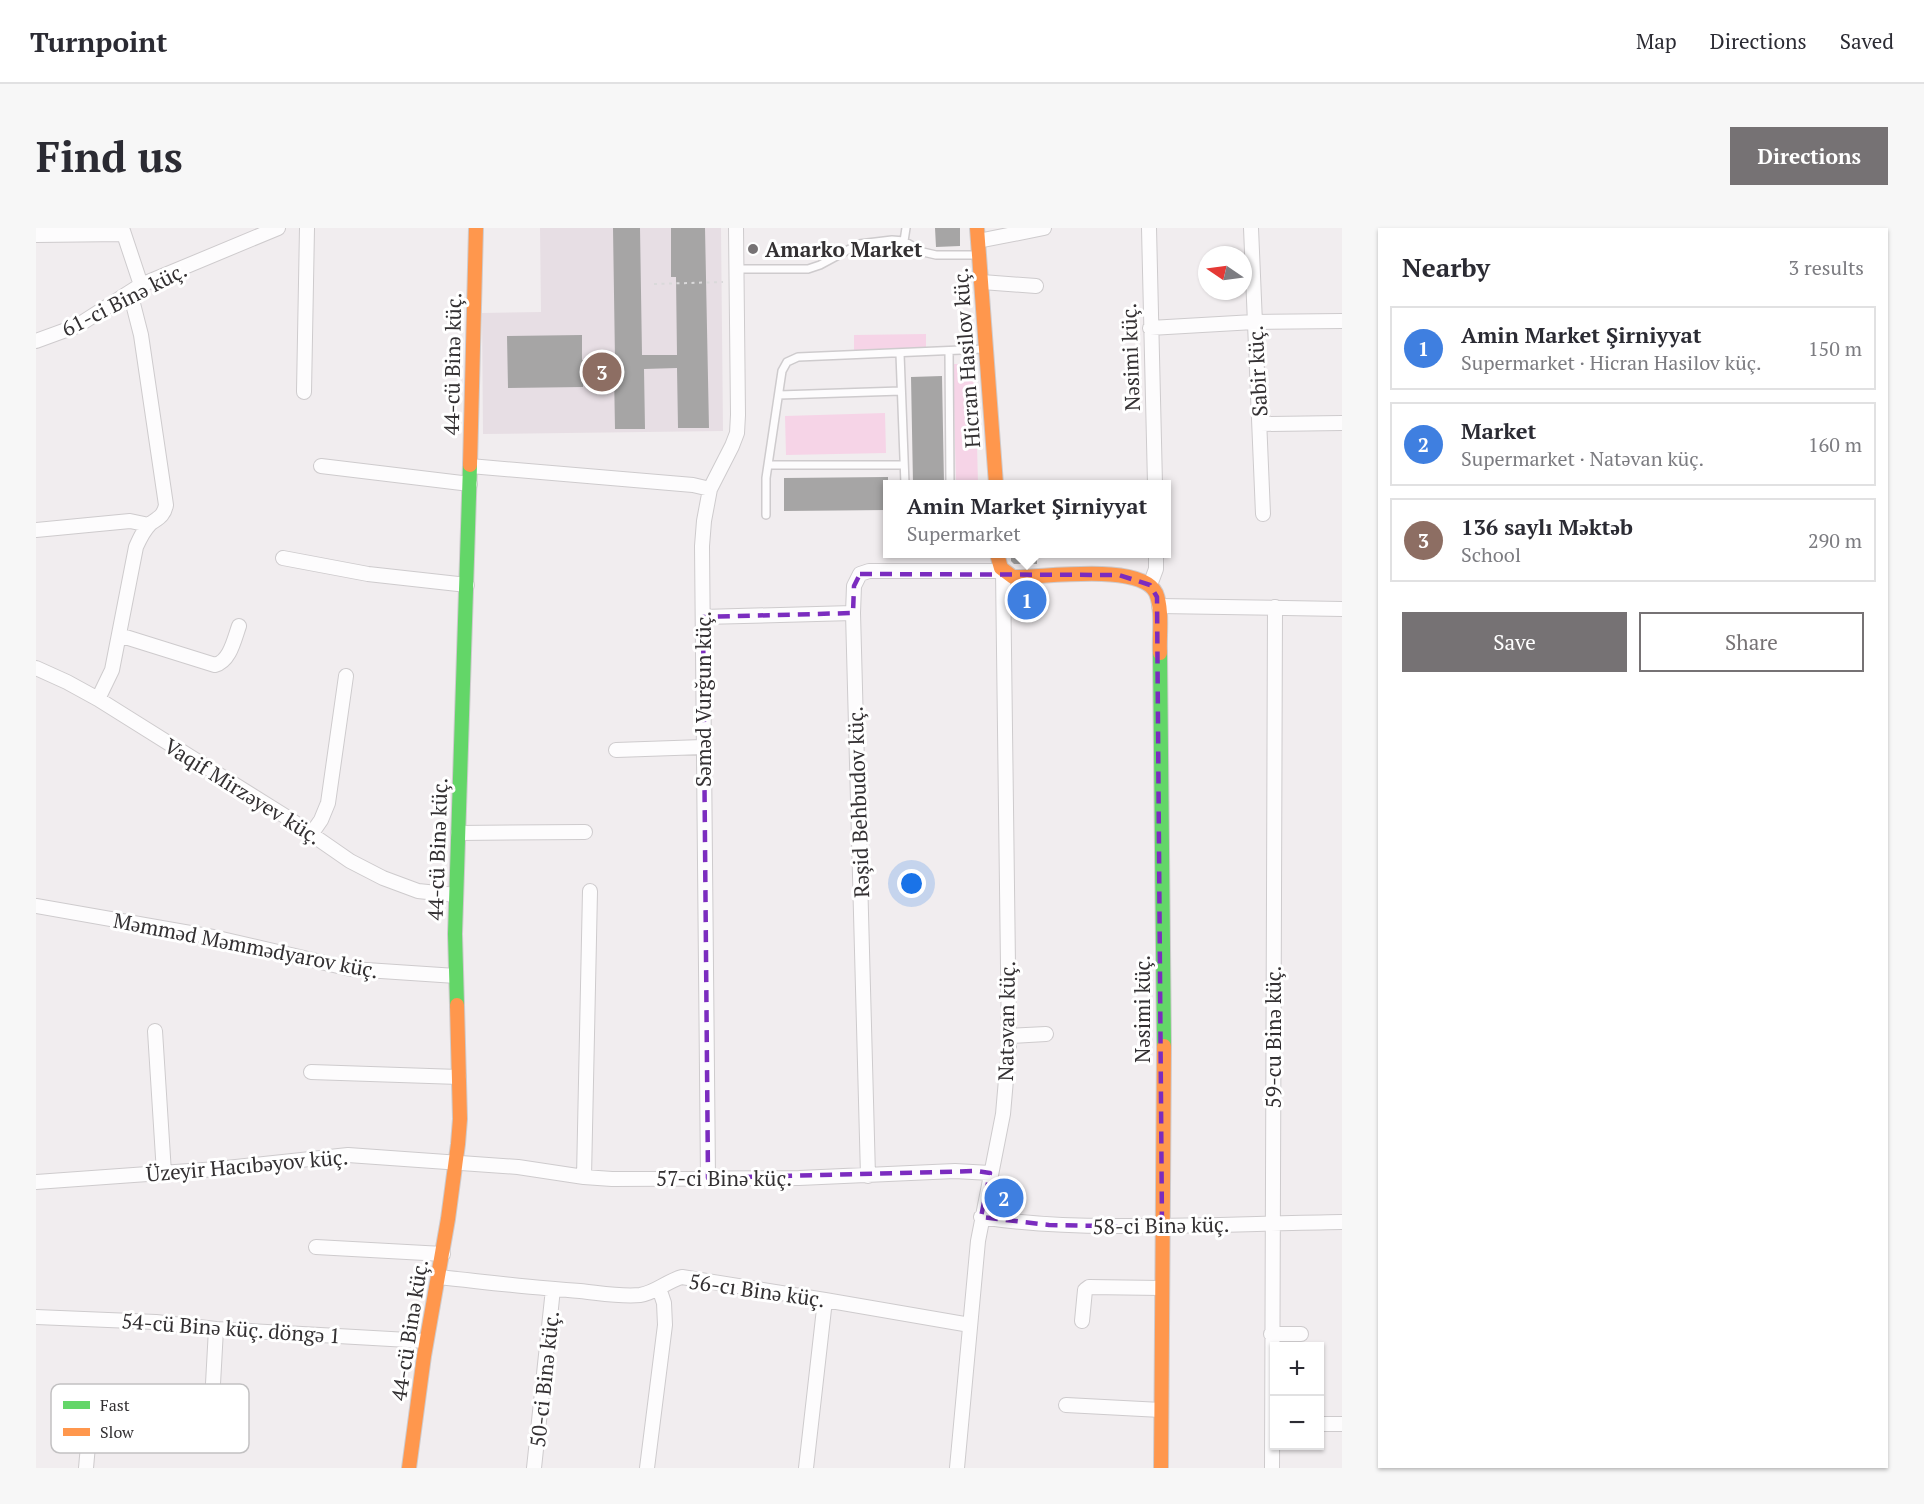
<!DOCTYPE html>
<meta charset="utf-8">
<style>
:root{--surface:#fff;--page:#f7f7f7;--text:#2b2b33;--muted:#7c7c81;--line:#e1e1e2;--accent:#767274}
body{margin:0;font-family:"PT Serif",serif;background:var(--page);color:var(--text)}
.controls{position:absolute;right:18px;bottom:18px;display:grid;overflow:hidden;border-radius:0px;box-shadow:0 2px 4px #0004}
.controls button{width:54px;height:54px;display:grid;place-items:center;padding:0;border:0;border-bottom:2px solid var(--line);background:var(--surface);color:var(--text);font:30px sans-serif}
.compass{position:absolute;left:1162px;top:18px;width:54px;height:54px;border-radius:50%;background:var(--surface);box-shadow:0 2px 4px #0004;rotate:283deg}
.you{position:absolute;left:876px;top:656px;width:21px;height:21px;margin:-15px;border:4px solid #fff;border-radius:50%;background:#1a73e8;box-shadow:0 0 0 9px #1a73e833}
.badge{display:grid;place-items:center;width:39px;height:39px;border-radius:50%;background:var(--accent);color:#fff;font-size:20px;font-weight:700}
.pin{position:absolute;translate:-50% -50%;border:3px solid #fff;box-shadow:0 2px 6px #0006}
.popup{position:absolute;left:847px;top:252px;width:288px;height:78px;box-sizing:border-box;display:grid;place-content:center;border-radius:0px;background:var(--surface);filter:drop-shadow(0 2px 4px #0005);font-size:20px;white-space:nowrap;color:var(--muted)}
.popup b{font-size:22px;color:var(--text)}
.popup::after{content:'';position:absolute;left:50%;top:100%;margin-left:-12px;border:12px solid transparent;border-top-color:var(--surface)}
.list{margin:0;padding:0;list-style:none}
h2{display:flex;justify-content:space-between;align-items:center;height:78px;margin:0;padding:0 24px;font-size:26px}
h2 small{font-size:20px;font-weight:400;color:var(--muted)}
.list li{display:grid;grid-template-columns:39px 1fr auto;gap:18px;align-items:center;box-sizing:border-box;height:84px;margin:0 12px 12px;padding:0 12px;border:2px solid var(--line);border-radius:0px}
.list b{display:block;font-size:22px;white-space:nowrap}
.list p{margin:0;font-size:20px;white-space:nowrap;color:var(--muted)}
.list em{font-size:20px;font-style:normal;color:var(--muted)}
.actions{display:flex;gap:12px;padding:18px 24px}
.actions a{flex:1;padding:14px 0;border:2px solid var(--accent);border-radius:0px;text-align:center;font-size:21px;color:var(--accent)}
.actions .main{background:var(--accent);color:#fff}
.map{position:relative;flex:none;width:1306px;height:1240px;overflow:hidden;border-radius:0px}
header{display:flex;align-items:center;gap:36px;box-sizing:border-box;height:84px;padding:0 30px;background:var(--surface);border-bottom:2px solid var(--line)}
header strong{font-size:28px}
nav{display:flex;gap:33px;margin-inline-start:auto;font-size:21px}
.intro{display:flex;align-items:center;justify-content:space-between;box-sizing:border-box;height:144px;padding:0 36px}
h1{margin:0;font-size:42px}
.button{padding:15px 27px;border-radius:0px;background:var(--accent);color:#fff;font-size:21px;font-weight:700}
main{display:flex;gap:36px;padding:0 36px}
aside{flex:1;background:var(--surface);border-radius:0px;box-shadow:0 2px 4px #0004}
.map>svg:first-child{display:block}
</style>
<header>
<strong>Turnpoint</strong>
<nav><a>Map</a><a>Directions</a><a>Saved</a></nav>
</header>
<div class="intro"><h1>Find us</h1><a class="button">Directions</a></div>
<main>
<div class="map">
<svg width="1306" height="1240" viewBox="0 0 1306 1240">
<rect width="100%" height="100%" fill="#f1edef"/>
<path fill="#e7dee4" d="M504 0H685L687 203 447 206 446 85 505 84Z"/>
<path fill="#f6d4e7" d="M890 106V120L818 123V107Z
M917 136H939L942 256H920Z
M849 185 850 225 750 227 749 188Z"/>
<path fill="#a6a5a5" d="M577 0H604L606 127H641L640 49H635V0H669L673 200H642L641 140 608 141 609 201H579L578 145 547 146V159L472 160 471 108 546 107V132L579 131Z
M899 0H924V18L900 19Z
M906 148 908 256H877L875 149Z
M852 249V282L748 283V250Z
M975 326H1001V336H978L975 333Z"/>
<g fill="none" stroke-linecap="round" stroke-linejoin="round">
<defs>
<path id="lane" d="M868 13 870 0
M700 41H772L784 37 823 16 856 12 868 13 887 24 900 27H940
M913 123 914 256
M864 126 869 256
M743 167 865 163
M732 237H868
M730 287V250L746 143 751 134 762 129 948 121"/>
<path id="street" d="M86 0 105 57
M1113 0 1119 256
M1215 0 1227 286
M0 7 88 6
M942 13 1008 0
M946 54 1000 58
M1114 100 1218 94 1306 93
M0 113 41 98 105 57 242 0
M268 164 271 0
M1224 196 1306 195
M285 238 434 256
M434 238 657 257 674 261
M0 302 94 293 113 297
M247 330 332 346 431 357
M1114 357 1120 341V326
M1123 378 1306 381
M667 389 817 385
M83 407 179 437C194 433 198 412 203 398
M0 440 31 454 62 471 252 590 314 633 347 650 382 663 420 667
M62 471 76 442 100 319C104 310 107 303 114 296 122 290 128 288 130 277L105 107 94 64
M580 522 667 519
M276 605 285 592 292 575 310 448
M422 605 549 604
M0 678 177 709 315 741 420 748
M119 803 128 945
M973 808 1010 806
M275 844 423 849
M832 948 817 385 818 358 824 346 833 343H967L973 817 967 886 942 1013 921 1240
M548 949 554 663
M672 950 666 318 668 293 674 261 696 218 701 205 702 187 700 0
M0 954 181 941 312 927 482 939 548 949 576 951 763 950 919 943 954 945
M945 989C990 996 1033 998 1077 998 1154 999 1230 995 1306 994
M280 1019 407 1026
M402 1049C450 1054 497 1060 544 1063 564 1065 585 1069 604 1067 619 1065 631 1053 646 1049L789 1072 934 1097
M0 1089 120 1094 180 1101 390 1113
M1046 1093 1049 1062 1053 1059 1125 1060
M1235 1106H1265
M1030 1177 1125 1182
M1284 1196H1306
M168 1214 176 1174 180 1101
M50 1240 54 1195
M498 1240 517 1061
M611 1240 629 1097 628 1075 623 1060
M770 1240 789 1072
M1236 1240 1239 379"/>
<path id="fast" d="M1124 425 1128 818
M421 777 419 706 434 237"/>
<path id="slow" d="M941 0 960 256
M434 237 440 0
M961 326 965 340 977 349C1007 350 1105 334 1120 365 1127 382 1123 407 1124 425
M373 1240 388 1128 412 991 422 916 424 891 421 777
M1125 1240 1128 818"/>
</defs>
<use href="#lane" stroke="#cecbcd" stroke-width="10"/>
<use href="#street" stroke="#cecbcd" stroke-width="16"/>
<use href="#fast" stroke="#cecbcd" stroke-width="16"/>
<use href="#slow" stroke="#cecbcd" stroke-width="16"/>
<path stroke="#dad9da" stroke-width="2" stroke-dasharray="3 4.5" stroke-linecap="butt" d="M618 56 687 54"/>
<use href="#lane" stroke="#fdfcfd" stroke-width="7"/>
<use href="#street" stroke="#fdfcfd" stroke-width="14"/>
<use href="#fast" stroke="#63d668" stroke-width="14"/>
<use href="#slow" stroke="#ff974d" stroke-width="14"/>
</g>
<path fill="none" stroke="#7b2cbf" stroke-width="4.5" stroke-dasharray="12 8" stroke-linejoin="round" d="M824 346 1083 347 1114 357 1121 369 1126 999 1013 997 945 989 954 945 940 943 672 950 667 389 817 385 818 358Z"/>
<circle fill="#767274" stroke="#fff" stroke-width="2" cx="717" cy="21" r="6"/>
<g text-anchor="middle" dominant-baseline="central" stroke-width="6" stroke-linejoin="round" paint-order="stroke">
<g font-size="21" font-weight="bold" fill="#333032" stroke="#fff" text-anchor="start">
<text x="729" y="21">Amarko Market</text>
</g>
<g font-size="21" fill="#333032" stroke="#fff">
<text transform="translate(88 71) rotate(-27)">61-ci Binə küç.</text>
<text transform="translate(1094 129) rotate(-92)">Nəsimi küç.</text>
<text transform="translate(930 130) rotate(-94)">Hicran Hasilov küç.</text>
<text transform="translate(416 136) rotate(-89)">44-cü Binə küç.</text>
<text transform="translate(1221 143) rotate(-93)">Sabir küç.</text>
<text transform="translate(667 471) rotate(-90)">Səməd Vurğun küç.</text>
<text transform="translate(207 563) rotate(32)">Vaqif Mirzəyev küç.</text>
<text transform="translate(822 574) rotate(-92)">Rəşid Behbudov küç.</text>
<text transform="translate(401 621) rotate(-88)">44-cü Binə küç.</text>
<text transform="translate(210 717) rotate(11)">Məmməd Məmmədyarov küç.</text>
<text transform="translate(1106 781) rotate(-90)">Nəsimi küç.</text>
<text transform="translate(970 793) rotate(-89)">Natəvan küç.</text>
<text transform="translate(1237 809) rotate(-90)">59-cu Binə küç.</text>
<text transform="translate(211 937) rotate(-5)">Üzeyir Hacıbəyov küç.</text>
<text x="688" y="950">57-ci Binə küç.</text>
<text transform="translate(1125 997) rotate(-1)">58-ci Binə küç.</text>
<text transform="translate(721 1062) rotate(8)">56-cı Binə küç.</text>
<text transform="translate(195 1100) rotate(4)">54-cü Binə küç. döngə 1</text>
<text transform="translate(373 1102) rotate(-81)">44-cü Binə küç.</text>
<text transform="translate(508 1151) rotate(-84)">50-ci Binə küç.</text>
</g>
</g>
<rect x="15" y="1156" width="198" height="69" rx="9" fill="#fff" stroke="#c2c1c2" stroke-width="1.5"/>
<rect x="27" y="1173" width="27" height="8" fill="#63d668"/>
<rect x="27" y="1200" width="27" height="8" fill="#ff974d"/>
<g font-size="16" fill="#333032">
<text x="64" y="1183">Fast</text>
<text x="64" y="1210">Slow</text>
</g>
</svg>
<div class="controls">
<button>+</button>
<button>−</button>
</div>
<svg class="compass" viewBox="-18 -18 36 36"><path d="M0-13l5 13h-10z" fill="#e53935"/><path d="M0 13l5-13h-10z" fill="#7c7c81"/></svg>
<div class="you"></div>
<div class="pin badge" style="left:991px;top:372px;background:#3f7fe0">1</div>
<div class="popup"><b>Amin Market Şirniyyat</b>Supermarket</div>
<div class="pin badge" style="left:968px;top:970px;background:#3f7fe0">2</div>
<div class="pin badge" style="left:566px;top:144px;background:#8d6e63">3</div>
</div>
<aside>
<h2>Nearby<small>3 results</small></h2>
<ul class="list">
<li><span class="badge" style="background:#3f7fe0">1</span><div><b>Amin Market Şirniyyat</b><p>Supermarket · Hicran Hasilov küç.</p></div><em>150 m</em></li>
<li><span class="badge" style="background:#3f7fe0">2</span><div><b>Market</b><p>Supermarket · Natəvan küç.</p></div><em>160 m</em></li>
<li><span class="badge" style="background:#8d6e63">3</span><div><b>136 saylı Məktəb</b><p>School</p></div><em>290 m</em></li>
</ul>
<div class="actions"><a class="main">Save</a><a>Share</a></div>
</aside>
</main>
